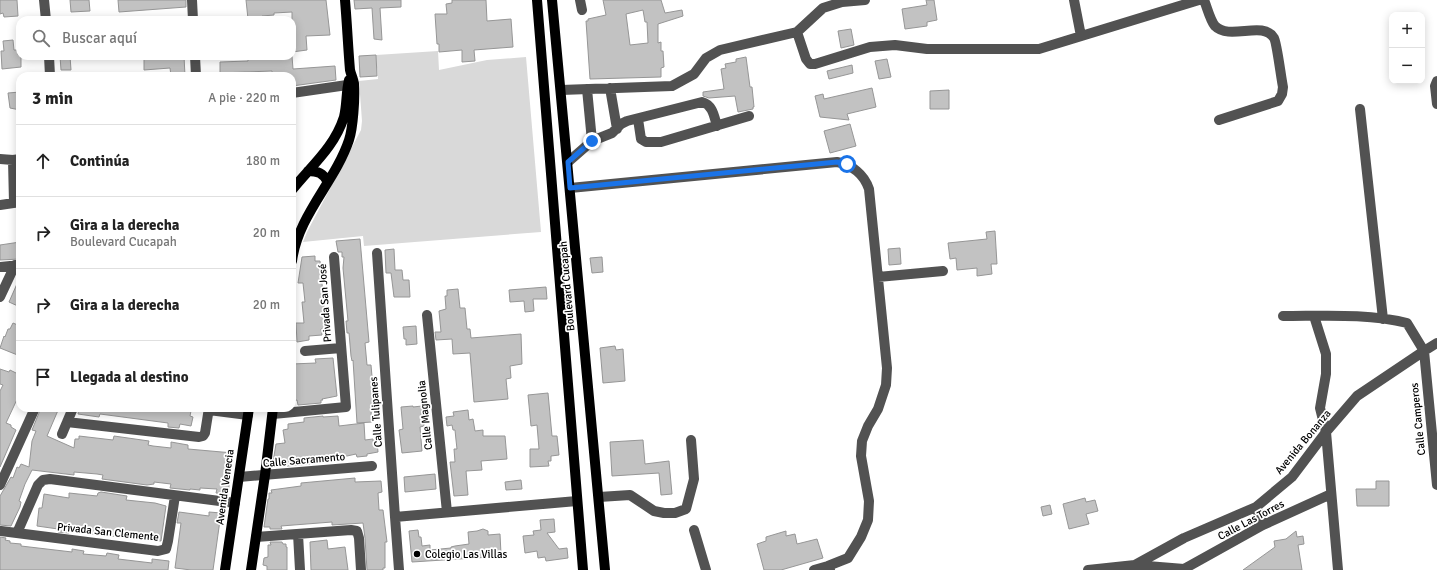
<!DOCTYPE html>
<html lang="es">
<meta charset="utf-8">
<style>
:root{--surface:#fff;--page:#f2f2f2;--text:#222;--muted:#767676;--line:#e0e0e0}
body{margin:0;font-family:Signika,sans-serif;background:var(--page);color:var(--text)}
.controls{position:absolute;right:12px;top:12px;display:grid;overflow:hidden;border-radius:8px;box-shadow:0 2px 10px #0003}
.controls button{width:36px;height:36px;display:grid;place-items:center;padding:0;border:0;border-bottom:1px solid var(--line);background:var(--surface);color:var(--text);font:20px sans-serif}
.stop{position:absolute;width:12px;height:12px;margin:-9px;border:3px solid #1a73e8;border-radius:50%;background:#fff}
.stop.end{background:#1a73e8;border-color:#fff;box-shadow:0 1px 4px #0008}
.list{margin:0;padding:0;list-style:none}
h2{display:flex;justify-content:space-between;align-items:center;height:52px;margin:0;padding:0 16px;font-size:17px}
h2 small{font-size:13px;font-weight:400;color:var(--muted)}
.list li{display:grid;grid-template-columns:26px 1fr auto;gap:12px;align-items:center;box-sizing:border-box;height:72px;padding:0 16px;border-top:1px solid var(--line)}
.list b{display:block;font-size:15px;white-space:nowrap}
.list p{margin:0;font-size:13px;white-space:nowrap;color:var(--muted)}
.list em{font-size:13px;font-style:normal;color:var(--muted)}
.icon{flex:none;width:22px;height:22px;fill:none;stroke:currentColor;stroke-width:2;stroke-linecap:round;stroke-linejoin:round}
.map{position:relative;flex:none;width:1437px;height:570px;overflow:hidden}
.search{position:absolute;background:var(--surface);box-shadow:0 2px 10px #0003;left:16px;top:16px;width:280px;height:44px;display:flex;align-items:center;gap:10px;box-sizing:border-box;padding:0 14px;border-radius:12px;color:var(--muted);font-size:15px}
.panel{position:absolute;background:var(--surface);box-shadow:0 2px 10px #0003;left:16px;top:72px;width:280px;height:340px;border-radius:12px}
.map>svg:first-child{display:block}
</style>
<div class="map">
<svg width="1437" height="570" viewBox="0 0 1437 570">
<rect width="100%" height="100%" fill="#fff"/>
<path fill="#d9d9d9" d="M438 51 439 70 487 60 526 57 541 232 364 246 363 236 303 242 307 232 361 130 362 121 359 81 378 79 376 55Z"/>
<path fill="#c2c2c2" stroke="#969696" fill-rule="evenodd" d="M0 0H17L18 16 4 17 3 13 0 14Z
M70 0H89L90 11 71 12Z
M118 0H186V7L119 12Z
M246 0H326L330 35 306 36 307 50 292 52V12L274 13V15L262 16V18L248 19Z
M354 0H401V7L380 8 382 40 374 39 372 8 355 9Z
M452 0H486L487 21 511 19 513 47 474 50 475 61 462 62V50L439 52V44H437L435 14H447L446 4 452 3Z
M603 0H661L665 13 682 10 683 16 658 24V43L661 42V51H663L664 67 661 68V77L590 79 586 21H588V19L606 15ZM643 10 645 22H647L648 43 630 45 626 14Z
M926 0H934L937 20 927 22V26L905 29 902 9 927 5Z
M851 29 854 45 841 48 838 31Z
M13 40 14 50H17L18 55 20 54 21 56V67L2 69 1 51H4L3 41Z
M376 55 377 76 360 77 359 56Z
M60 56H70L71 70H61Z
M144 56H184L185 76H171L170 68 144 70Z
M248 56H292L293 69 335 66 336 80 292 86V76H272V71L220 73V62L248 61Z
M746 57 750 87H752L754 107H753V109L738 112 735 96 709 98 703 96V92L724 89 721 69 726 68 725 64 736 62V59Z
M887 59 891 77 879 79 875 61Z
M852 65 853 73 829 79 827 71Z
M872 88 876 107 847 114 849 120 820 117 815 96 823 94 824 99Z
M949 90V109H930V91Z
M20 92V110L10 108 8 93Z
M850 124 856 146 830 153 824 131Z
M995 231 997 264H991L992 274 977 276V268L957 270 956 258 950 259 948 243 987 239 986 232Z
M360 239 369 342 365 343 367 365H371L375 411 371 412 372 422 357 423 353 360 352 361 351 356 349 333H347L346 321H348L343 268 344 257H342V252H338L336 241Z
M20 242V259L0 260V245Z
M900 248 901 264 889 265 888 249Z
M394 249 395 270H402L403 280H409L410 297H394L391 273H386L385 250Z
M315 256V261H320L326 329H321L322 335 309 336V340L297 342 296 323H304L302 302H305L303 283H298L302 257Z
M602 257 603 272 592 273 590 258Z
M20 277V307L9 302Z
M546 287 547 299H533L534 311 525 312 524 301 510 302 509 290Z
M458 289 460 308H465L467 329H470L471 338 521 334 522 364 510 366 511 378 506 379 508 399 474 402 470 353 453 354 452 339 436 340 435 332H441L439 311 446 309 445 296H447V290Z
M13 323 20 326V356L0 348 4 336 5 337 8 329H10Z
M416 326 417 344 406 345V339H404L403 327Z
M615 346 616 350 623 349 625 381 603 383 600 348Z
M333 358 337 396 322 399 323 400H321V403L298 405 297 400 292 401V364L316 363 315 359Z
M0 369 9 372 10 370 20 375V393L6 423 11 425V427L16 430 0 467V391L3 385 0 384Z
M548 393 552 436H557L559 455 551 456V461H548L549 466 530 467V449H539L537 425 531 426 528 395Z
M413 406V407L422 406 421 416H424V426L420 427 422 451 402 453 399 430 403 429 401 407Z
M41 408H59L47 436 74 448 75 439H79V436L113 440 114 436 149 441 148 445 153 446 171 448V442L188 445V449L233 453 228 494 216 493 217 489 200 488V490L190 489V490L170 488 171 484 154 482V484L147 485 102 479 103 475 97 474 74 472V475L32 470 25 484 19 501 21 502 20 507 11 526 0 525V496L11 477 13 478 17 467 19 468 21 464 29 467 32 441 36 431 32 430Z
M79 408H182L181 410 191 411 190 416 193 417 191 426 180 424 179 428 168 427V423L100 414 99 417 78 414Z
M468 410 469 420 473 419 475 431 483 430V436H505L507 459 481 461 482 470 466 471 468 495 454 496 450 462H455L454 449H457L456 440 455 430H453L452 425 447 426 446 417 454 416 453 412Z
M323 416V417L338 416 339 426 364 423 365 440 373 439V441H377L378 452 367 454V456L357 457 356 454 347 456H329L310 460V464L298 465 287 466V461L273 462 276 444 285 443 283 430 288 429V424L304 422V418Z
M643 440 645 464 669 461 672 494 661 495 659 473 612 476 610 442Z
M435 474 436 489 405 492 404 477Z
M355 478V482L381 481 382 492 378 493 379 510H383L387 542H385V568H383V570H367L365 538 363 523 332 525V522L281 526 282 529H270V527H264L268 499H269V493H272L271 490 301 486V483Z
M521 480 522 489 506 490 505 482Z
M1376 481H1389V506H1357L1356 489H1376Z
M101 492 127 496 126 500 155 503 166 506 161 541 92 534V533L70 530 69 533 58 532V529L37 526 39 508H42L44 494 69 498V493L97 496 98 493Z
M1085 498 1086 502 1095 500 1098 511 1086 514 1089 524 1069 529 1063 504Z
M1050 505 1052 514 1043 516 1041 507Z
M179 512 209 516V512L221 513 213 570H191L175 568 181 523H177Z
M554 519 555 532 547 533 559 549 567 548 568 558 546 561 545 557 538 558 537 551 525 553 523 536 534 535 533 531 541 530 540 520Z
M483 529 488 531V535L500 534 501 554 490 555V557L412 562 409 531 418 530 419 537H421L422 546 430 545V550L451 548V547L455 546 469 544 468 532 477 531Z
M786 531V536L795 534 797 544 817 539 823 558 781 570H764L757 544 766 541V537Z
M1296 531 1297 537 1303 536 1304 544 1298 545 1302 570H1243L1275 547 1274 541 1286 539Z
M0 537 6 538 5 540 10 541V543L21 544V546L72 552V549L84 551 83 554 106 556 107 553 119 555 118 559 152 563V559L169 561 168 570H0Z
M327 540 328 549 345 547 348 570H311L310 542Z
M270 542H282L283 544H286V547H287V570H267V566L263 565 264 558 268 557V545H271Z"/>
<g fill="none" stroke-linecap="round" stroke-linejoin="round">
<path stroke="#525252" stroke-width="10" d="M44 0 46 20
M192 0 193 20
M580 0 582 10
M1074 0 1081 36
M1204 0C1207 7 1210 20 1215 26 1230 41 1263 20 1274 38 1277 43 1281 78 1283 87L1282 94 1278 101 1219 120
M797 32 823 8 842 2 865 0
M49 56 50 76
M195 56 196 76
M1437 81 1435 86 1437 104
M610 88 617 129
M587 89 592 141
M561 90 672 86 694 74 706 58 720 50 797 32 806 59 810 64H815L870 47 895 45 927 49H1039L1199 0
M292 93 354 84
M1360 109 1383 319
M638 119 641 139 646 142H661L749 116
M0 159 13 160 20 159
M13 160 14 203
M568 162 592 141 612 133 621 124 627 121 702 102C713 105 714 116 717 126
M570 188 837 162C852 165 864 174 869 189L887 368 886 385 878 409 868 426 862 441 861 456 869 501 868 520 861 537 848 558 828 566 830 570
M0 205 20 202
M377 253 395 517 399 570
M0 267 20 265
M878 277 943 271
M0 297 15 265
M427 315 447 512
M1283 316C1323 316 1368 313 1407 323L1424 351 1437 485
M1314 316 1326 354V374L1320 408 1326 432 1338 570
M305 351 341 348
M209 410 248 415
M273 414 346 407 334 257
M67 422 199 437 203 436 205 433 209 408
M62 434 73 408
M239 477 372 466
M0 485 35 408
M599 497 630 495 654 511 664 513H675L686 509 694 479 691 440
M1256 507 1263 525
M395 517 577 501
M694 530 706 570
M1 531 158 551 166 549 168 541 175 496
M17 533 38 485 43 480 50 479 235 503
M298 534 300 570
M256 537 351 530 357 531 359 538 361 570
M1135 565 1184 569 1185 570
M814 570 828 566
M1088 570 1135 565 1184 538 1256 507 1292 477 1326 432 1357 396 1424 351 1437 343
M1182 570 1263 525 1331 494"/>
<path stroke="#000" stroke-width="10" d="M537 0 583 570
M552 0 605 570
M308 171C318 171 323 173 328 182
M292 190C311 166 334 148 344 117 347 105 346 92 349 80
M292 261C298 215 335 182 349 140 353 128 355 98 354 85 354 80 351 75 350 70 348 47 347 23 345 0
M225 570 249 408
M251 570 265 475 273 408"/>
</g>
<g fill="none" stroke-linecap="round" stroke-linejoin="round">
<path stroke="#1a73e8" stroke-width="5" d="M592 141 568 162 570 188 837 162 847 164"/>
</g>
<circle fill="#000" stroke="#fff" stroke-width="1.5" cx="417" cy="554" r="4"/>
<g text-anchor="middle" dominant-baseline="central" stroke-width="3.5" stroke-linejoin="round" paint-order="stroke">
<g font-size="11" fill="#000" stroke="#fff">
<text transform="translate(567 286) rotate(-95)">Boulevard Cucapah</text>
<text transform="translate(325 303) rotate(-94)">Privada San José</text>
<text transform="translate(376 412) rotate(-94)">Calle Tulipanes</text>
<text transform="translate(425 415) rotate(-96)">Calle Magnolia</text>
<text transform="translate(1418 419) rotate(-96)">Calle Camperos</text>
<text transform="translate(1303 442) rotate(-50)">Avenida Bonanza</text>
<text transform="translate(304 460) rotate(-5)">Calle Sacramento</text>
<text transform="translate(225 487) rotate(-82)">Avenida Venecia</text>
<text transform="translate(1251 520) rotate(-28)">Calle Las Torres</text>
<text transform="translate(108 532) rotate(6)">Privada San Clemente</text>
</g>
<g font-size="11" fill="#000" stroke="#fff" text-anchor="start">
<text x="425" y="554">Colegio Las Villas</text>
</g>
</g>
</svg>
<div class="controls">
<button>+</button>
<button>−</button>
</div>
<div class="stop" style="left:847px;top:164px"></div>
<div class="stop end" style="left:592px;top:141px"></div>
<div class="search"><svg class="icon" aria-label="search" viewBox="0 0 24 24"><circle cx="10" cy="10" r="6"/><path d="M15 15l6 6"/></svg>Buscar aquí</div>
<section class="panel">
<h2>3 min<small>A pie · 220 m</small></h2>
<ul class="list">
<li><svg class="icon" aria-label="ahead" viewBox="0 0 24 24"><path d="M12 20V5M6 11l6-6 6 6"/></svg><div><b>Continúa</b></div><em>180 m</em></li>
<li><svg class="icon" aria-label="right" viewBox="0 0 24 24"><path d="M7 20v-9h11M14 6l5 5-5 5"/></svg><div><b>Gira a la derecha</b><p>Boulevard Cucapah</p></div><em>20 m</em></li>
<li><svg class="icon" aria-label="right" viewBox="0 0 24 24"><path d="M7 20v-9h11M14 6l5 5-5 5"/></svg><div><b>Gira a la derecha</b></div><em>20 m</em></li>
<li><svg class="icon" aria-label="arrive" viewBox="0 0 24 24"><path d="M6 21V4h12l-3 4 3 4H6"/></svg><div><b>Llegada al destino</b></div></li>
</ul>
</section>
</div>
